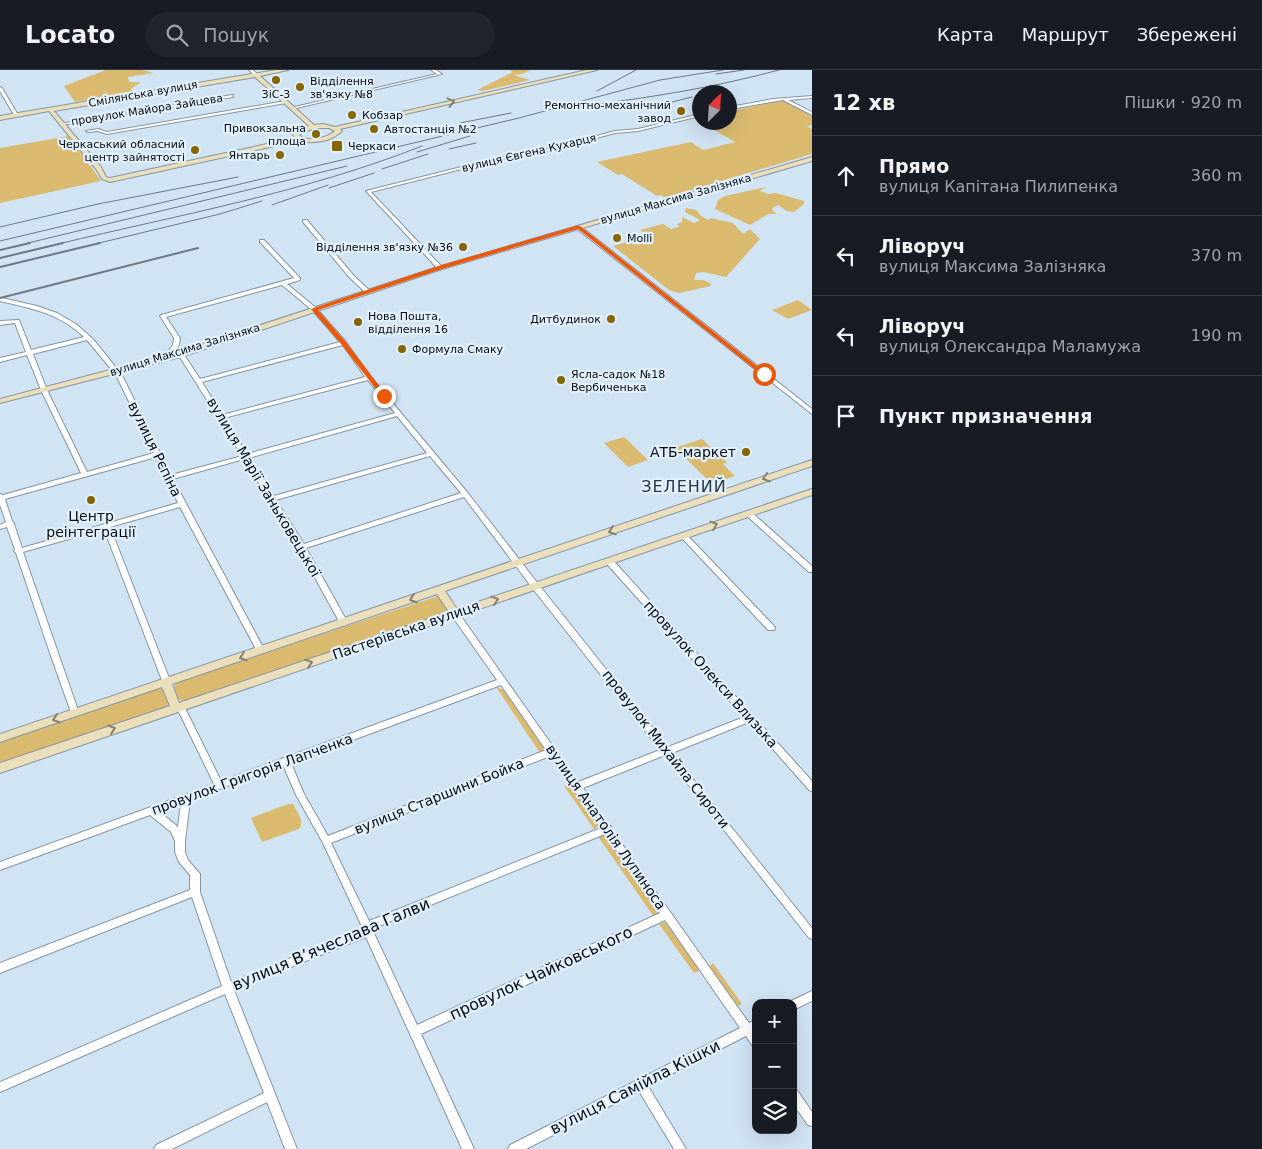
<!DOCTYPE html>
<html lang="uk">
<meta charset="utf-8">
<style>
:root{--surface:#171b24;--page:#20242c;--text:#f1f3f6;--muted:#9ea1a6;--line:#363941}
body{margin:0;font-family:"DejaVu Sans",sans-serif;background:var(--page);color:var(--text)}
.controls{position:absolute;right:15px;bottom:15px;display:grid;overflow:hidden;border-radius:10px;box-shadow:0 5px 20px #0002}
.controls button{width:45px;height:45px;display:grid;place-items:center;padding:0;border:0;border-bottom:1px solid var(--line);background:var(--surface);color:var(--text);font:25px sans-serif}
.compass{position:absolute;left:692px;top:15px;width:45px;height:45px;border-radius:50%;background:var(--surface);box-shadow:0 5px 20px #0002;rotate:24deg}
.stop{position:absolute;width:15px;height:15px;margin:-11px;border:4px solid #ea580c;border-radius:50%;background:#fff}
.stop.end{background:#ea580c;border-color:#fff;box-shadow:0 1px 5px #0008}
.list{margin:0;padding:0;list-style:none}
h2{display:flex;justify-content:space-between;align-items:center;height:65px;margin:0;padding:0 20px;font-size:21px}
h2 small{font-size:16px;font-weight:400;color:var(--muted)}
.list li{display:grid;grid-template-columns:32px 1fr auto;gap:15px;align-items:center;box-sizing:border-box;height:80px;padding:0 20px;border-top:1px solid var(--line)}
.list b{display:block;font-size:19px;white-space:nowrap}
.list p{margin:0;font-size:16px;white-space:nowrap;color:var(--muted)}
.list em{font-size:16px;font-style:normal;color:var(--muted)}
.icon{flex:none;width:28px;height:28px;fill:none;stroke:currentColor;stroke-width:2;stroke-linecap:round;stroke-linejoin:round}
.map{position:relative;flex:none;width:812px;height:1079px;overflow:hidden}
header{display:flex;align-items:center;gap:30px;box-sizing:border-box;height:70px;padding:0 25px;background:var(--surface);border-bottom:1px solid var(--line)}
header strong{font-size:24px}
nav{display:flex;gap:28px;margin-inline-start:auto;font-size:18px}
.search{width:350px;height:45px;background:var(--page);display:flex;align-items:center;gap:12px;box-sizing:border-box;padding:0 18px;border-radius:28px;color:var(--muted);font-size:19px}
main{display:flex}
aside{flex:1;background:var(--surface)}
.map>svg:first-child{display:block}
</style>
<header>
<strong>Locato</strong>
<div class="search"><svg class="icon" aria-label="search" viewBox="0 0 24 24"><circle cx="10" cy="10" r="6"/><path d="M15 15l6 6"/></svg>Пошук</div>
<nav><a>Карта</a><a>Маршрут</a><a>Збережені</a></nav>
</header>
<main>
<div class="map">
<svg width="812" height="1079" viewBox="0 0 812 1079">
<rect width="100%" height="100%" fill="#d1e4f4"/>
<path fill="#d9ba6f" d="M106 0H142L154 3 128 7 129 12H141L132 18 131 20 135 22 75 32 64 16Z
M510 0H531L522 4 514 5 530 10 483 21 477 20 513 2Z
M783 30 812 46V55L807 56 812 59V84L665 128 661 125 657 126 622 104 618 105 597 92 691 72 703 80 735 72 700 52H730V41Z
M69 66 101 111 0 133V78Z
M766 117 760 121 768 124 776 123 804 131V134L794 142 787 141 778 135 772 138 773 141 777 144H768L750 155 715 139 718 130 725 126Z
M686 138 696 140 700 145 708 150 711 148 733 153 743 164 750 159 760 169 726 207 703 202 696 203 694 210H703L710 213 711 216 679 223 669 220 613 176 647 166 640 160 663 154 671 159 679 157 677 154 682 152V147L694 153 700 150 685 142Z
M798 230 812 240 788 249 772 240Z
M624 367 648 390 628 397 604 373Z
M702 369 727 392 723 394 735 406 712 414 677 380V377Z
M438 526 448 542 183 631 178 629 174 618 176 612Z
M496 617 504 620 544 677 543 681 540 683Z
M159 618 164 620 169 632 168 637 0 694V671Z
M570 714 597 753 599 756 594 759 564 716Z
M288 734H293C297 742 305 751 299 759L262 772 251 748Z
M603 764 606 765 659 841 658 844 654 847 597 765Z
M665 852 700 899 699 901 694 903 659 854Z
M713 893 742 934 738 936 709 897Z"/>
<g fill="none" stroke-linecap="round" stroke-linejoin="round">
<defs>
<path id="street" d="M249 0H253L258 5 255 6Z
M431 0H436L442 4 292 39 290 38 437 4Z
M0 17 2 18 18 45 17 46 14 45 0 21Z
M232 25H233V27L61 55 59 54Z
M812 26V28L788 30 812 42V45L783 30 730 39V37L773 29Z
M285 31H286V33L107 64 98 61 88 62 86 61 98 59 107 62Z
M700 44V46L638 61 615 63 541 83 497 90 371 122 442 197 443 198 440 200 438 199 366 121 497 88 541 81 615 61 638 59Z
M303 150H307L354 206 369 220V222H365L350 208 303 152Z
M576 156H580L812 339V344L576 158Z
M260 170H264L300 208V210L287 214 316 238 346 272 371 307 467 422 539 515 668 677 744 647 606 493 605 491 606 489H612L812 711V721L809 720 749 652 672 683 812 858V869L809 868 665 685 583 718 609 756H611L612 760 749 953 756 950V976L752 975 746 966 648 1016 686 1079H674L639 1021 526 1079H508L510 1075 740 958 665 850 421 964 474 1079H462L366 867 234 920 297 1079H285L267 1032 172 1079H154L156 1075 264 1023 225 924 0 1022V1012L222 916 192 827 0 903V893L190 820V805L179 792 175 782V771L171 762 150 745 0 800V792L214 714 176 636 177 634H183L221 711 497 610 452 546 451 544 452 542H458L554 678 556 679 557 682 578 712 660 680 533 519 464 427 306 478 348 553 344 556 341 555 298 477 244 389 173 409 265 581 264 583H258L180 437 110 457 171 613 170 615H164L163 613 104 459 23 482 79 643 78 645H72L52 589 16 483 14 481 15 480 7 457 0 459V455L6 452 0 435V424L3 425 81 403 41 320 27 285 0 292V288L26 282 15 253 0 255V251L19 250 31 280 84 267C59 243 33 239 0 231V229L2 228 37 236 57 243 76 254 93 269 122 305 171 405 242 386 178 284 179 283H183L200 309 340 272 312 240 282 215 166 247 180 268 179 275 169 288H165L164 287 173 275 174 268 160 246 161 245 294 208 260 172ZM87 270 116 305 154 383 87 402 47 320 33 284ZM343 275 365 307 222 345 202 312ZM368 310 395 343 247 384 224 348ZM397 346 427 383 274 426 249 388ZM430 386 461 423 304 474 276 430ZM156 387 178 433 22 478 14 454V453L12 451 5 429ZM501 615 546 680 328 766 304 724 291 693ZM550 686 601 758 369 851 331 773ZM283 695 296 725 323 773 363 859 231 912 200 822V804L188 790 185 782V771L190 730ZM181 733 178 757 159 741ZM605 764 660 843 417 955 373 861 374 858Z
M746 441H750L812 496V502H809L746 445 745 443Z
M681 463H685L774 556 775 558 774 560H768L681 467 680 465Z
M812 921V931L793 940V933H789V932Z
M793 1019 797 1020 812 1042V1056L808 1055 793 1034Z"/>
<path id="secondary" d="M276 0H288L260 6 314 55 323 54 335 57 587 0H597L340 59 342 61C331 72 313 74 298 71L110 112 102 109 96 99 49 41 0 50V46ZM255 7 309 56 297 61 293 65 295 68 110 108 106 107 101 97 54 41ZM317 58H329L335 61C327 68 307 73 299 65L306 61Z
M812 87V91L442 199 184 286 0 333V329L178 282 438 197Z
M812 390V396L445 521 457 539 812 419V425L0 703V693L170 636 162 617 0 672V664ZM437 524 449 542 179 633 172 614Z"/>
</defs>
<use href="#street" stroke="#8495a4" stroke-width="2"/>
<use href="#secondary" stroke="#8495a4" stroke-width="2"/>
<use href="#street" fill="#fff" fill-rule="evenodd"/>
<use href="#secondary" fill="#eadebb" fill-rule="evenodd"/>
<path stroke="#6d7984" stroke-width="1" d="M716 4 744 0
M597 21 636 0
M668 33 692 27
M590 35C654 27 716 17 779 0
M460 53 511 43
M449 79 476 73
M417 82 470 66
M382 99 428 84
M329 118 374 103
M272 135 328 115
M0 157 98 134 238 107
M0 171 519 48 660 10 723 0
M24 174 347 96
M58 174C179 145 306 122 422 76
M95 174 220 144 262 131"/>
<path stroke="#6d7984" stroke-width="2" d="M0 180 30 173
M0 188 63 173
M0 197 100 173
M0 228 198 178"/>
</g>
<defs><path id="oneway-chevron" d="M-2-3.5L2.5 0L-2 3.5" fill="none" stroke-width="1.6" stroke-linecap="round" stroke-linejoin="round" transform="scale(1.25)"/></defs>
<g stroke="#84806e">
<use href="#oneway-chevron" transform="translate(451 32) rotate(-13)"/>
<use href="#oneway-chevron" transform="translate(766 408) rotate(162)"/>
<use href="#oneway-chevron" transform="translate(714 455) rotate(-19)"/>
<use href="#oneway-chevron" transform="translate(612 461) rotate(161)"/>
<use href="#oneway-chevron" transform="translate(413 529) rotate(161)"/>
<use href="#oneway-chevron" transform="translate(495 530) rotate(-19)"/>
<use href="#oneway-chevron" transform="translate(243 587) rotate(161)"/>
<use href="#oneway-chevron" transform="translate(309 593) rotate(-19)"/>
<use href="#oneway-chevron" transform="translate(56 649) rotate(162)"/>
<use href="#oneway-chevron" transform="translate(112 659) rotate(-19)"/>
</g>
<path fill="#ea580c" d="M576 156H580L766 303V305H762L578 159 442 199 318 240 346 272 386 325V327H382L341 274 311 239 438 196Z"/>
<g fill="#846500" stroke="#e2f0fd" stroke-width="2">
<circle cx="276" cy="10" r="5"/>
<circle cx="300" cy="17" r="5"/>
<circle cx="681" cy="41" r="5"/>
<circle cx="352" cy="45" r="5"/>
<circle cx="374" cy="59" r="5"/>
<circle cx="316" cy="64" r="5"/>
<rect x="331" y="70" width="12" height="12" rx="2.5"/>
<circle cx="195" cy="80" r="5"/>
<circle cx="280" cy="85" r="5"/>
<circle cx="617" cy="168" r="5"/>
<circle cx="463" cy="177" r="5"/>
<circle cx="611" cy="249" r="5"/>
<circle cx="358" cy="252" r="5"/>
<circle cx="402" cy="279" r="5"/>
<circle cx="561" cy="310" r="5"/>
<circle cx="746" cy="382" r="5"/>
<circle cx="91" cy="430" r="5"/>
</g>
<g text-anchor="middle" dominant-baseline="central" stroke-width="4.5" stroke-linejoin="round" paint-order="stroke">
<g font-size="11" fill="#070c11" stroke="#e2f0fd" text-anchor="start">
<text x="310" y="11">Відділення<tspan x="310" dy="13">зв'язку №8</tspan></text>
<text x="276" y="24" text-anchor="middle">ЗіС-3</text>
<text x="671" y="35" text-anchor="end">Ремонтно-механічний<tspan x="671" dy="13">завод</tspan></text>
<text x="362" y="45">Кобзар</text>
<text x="306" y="58" text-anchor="end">Привокзальна<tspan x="306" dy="13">площа</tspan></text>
<text x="384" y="59">Автостанція №2</text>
<text x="185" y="74" text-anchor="end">Черкаський обласний<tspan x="185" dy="13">центр зайнятості</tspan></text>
<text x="348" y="76">Черкаси</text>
<text x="270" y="85" text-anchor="end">Янтарь</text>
<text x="627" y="168">Molli</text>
<text x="453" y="177" text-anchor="end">Відділення зв'язку №36</text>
<text x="368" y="246">Нова Пошта,<tspan x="368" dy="13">відділення 16</tspan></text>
<text x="601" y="249" text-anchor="end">Дитбудинок</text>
<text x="412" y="279">Формула Смаку</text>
<text x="571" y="304">Ясла-садок №18<tspan x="571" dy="13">Вербиченька</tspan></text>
</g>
<g font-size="11" fill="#070c11" stroke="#e2f0fd">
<text transform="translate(143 24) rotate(-10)">Смілянська вулиця</text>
<text transform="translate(147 40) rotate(-9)">провулок Майора Зайцева</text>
<text transform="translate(529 83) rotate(-13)">вулиця Євгена Кухарця</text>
<text transform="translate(676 129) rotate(-16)">вулиця Максима Залізняка</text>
<text transform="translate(185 280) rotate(-17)">вулиця Максима Залізняка</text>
</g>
<g font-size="14" fill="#070c11" stroke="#e2f0fd">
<text transform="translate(155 379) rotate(64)">вулиця Рєпіна</text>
<text transform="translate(264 417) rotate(59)">вулиця Марії Заньковецької</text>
<text transform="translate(406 560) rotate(-19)">Пастерівська вулиця</text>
<text transform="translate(711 604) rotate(48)">провулок Олекси Влизька</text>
<text transform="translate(666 679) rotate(52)">провулок Михайла Сироти</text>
<text transform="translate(252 704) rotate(-20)">провулок Григорія Лапченка</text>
<text transform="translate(439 726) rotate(-22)">вулиця Старшини Бойка</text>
<text transform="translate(606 757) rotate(55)">вулиця Анатолія Лупиноса</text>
</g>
<g font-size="14" fill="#070c11" stroke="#e2f0fd" text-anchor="end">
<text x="736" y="382">АТБ-маркет</text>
<text x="91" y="446" text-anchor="middle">Центр<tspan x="91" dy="16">реінтеграції</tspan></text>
</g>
<g font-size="16" letter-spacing="1" fill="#293744" stroke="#e2f0fd">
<text x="684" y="416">ЗЕЛЕНИЙ</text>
</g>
<g font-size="16" fill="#070c11" stroke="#e2f0fd">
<text transform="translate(331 874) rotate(-23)">вулиця Вʼячеслава Галви</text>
<text transform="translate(541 903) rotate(-25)">провулок Чайковського</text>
<text transform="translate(635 1017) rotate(-27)">вулиця Самійла Кішки</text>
</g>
</g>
</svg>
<div class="controls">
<button>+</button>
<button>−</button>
<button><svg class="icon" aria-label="layers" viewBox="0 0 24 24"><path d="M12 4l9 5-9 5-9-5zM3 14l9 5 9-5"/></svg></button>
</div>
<svg class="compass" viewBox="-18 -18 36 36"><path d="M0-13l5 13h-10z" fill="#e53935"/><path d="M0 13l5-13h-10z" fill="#9ea1a6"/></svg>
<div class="stop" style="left:764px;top:304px"></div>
<div class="stop end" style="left:384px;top:326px"></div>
</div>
<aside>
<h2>12 хв<small>Пішки · 920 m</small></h2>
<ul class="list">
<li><svg class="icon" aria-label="ahead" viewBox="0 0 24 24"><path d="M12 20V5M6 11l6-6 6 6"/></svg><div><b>Прямо</b><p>вулиця Капітана Пилипенка</p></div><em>360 m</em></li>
<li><svg class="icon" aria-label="left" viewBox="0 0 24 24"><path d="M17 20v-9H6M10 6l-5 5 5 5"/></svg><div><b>Ліворуч</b><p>вулиця Максима Залізняка</p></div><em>370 m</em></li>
<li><svg class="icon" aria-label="left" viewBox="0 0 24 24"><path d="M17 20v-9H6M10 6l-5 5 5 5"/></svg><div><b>Ліворуч</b><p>вулиця Олександра Маламужа</p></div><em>190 m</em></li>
<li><svg class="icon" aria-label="arrive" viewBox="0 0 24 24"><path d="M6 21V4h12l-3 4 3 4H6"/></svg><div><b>Пункт призначення</b></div></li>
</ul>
</aside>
</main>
